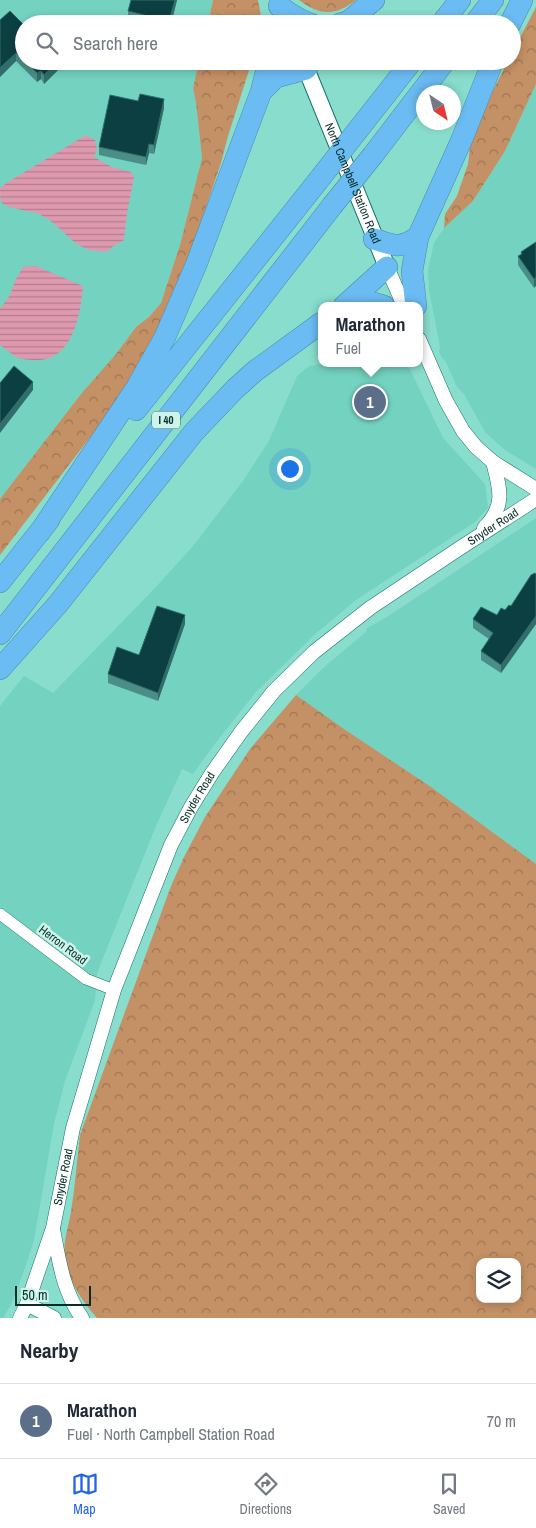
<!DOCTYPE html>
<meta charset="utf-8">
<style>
:root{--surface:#fff;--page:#f2f2f3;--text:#1f2937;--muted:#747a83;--line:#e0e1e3;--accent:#2563eb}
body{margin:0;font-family:"Archivo Narrow",sans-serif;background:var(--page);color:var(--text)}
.controls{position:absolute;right:15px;bottom:15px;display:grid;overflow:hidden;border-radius:10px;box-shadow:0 2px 8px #0003}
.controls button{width:45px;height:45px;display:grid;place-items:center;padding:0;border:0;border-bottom:1px solid var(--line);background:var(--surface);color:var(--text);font:25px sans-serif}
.compass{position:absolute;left:416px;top:85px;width:45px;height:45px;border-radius:50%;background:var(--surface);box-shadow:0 2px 8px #0003;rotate:145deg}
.scale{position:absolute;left:15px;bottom:12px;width:76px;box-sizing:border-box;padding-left:5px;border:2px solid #072d27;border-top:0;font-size:14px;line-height:18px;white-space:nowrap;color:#072d27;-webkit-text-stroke:4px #ccf4eb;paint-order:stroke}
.you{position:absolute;left:289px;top:468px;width:18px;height:18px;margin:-12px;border:4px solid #fff;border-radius:50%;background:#1a73e8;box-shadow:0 0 0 8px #1a73e833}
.badge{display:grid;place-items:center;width:32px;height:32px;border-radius:50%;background:var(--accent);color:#fff;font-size:16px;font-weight:700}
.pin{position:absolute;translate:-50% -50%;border:2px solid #fff;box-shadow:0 1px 5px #0006}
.popup{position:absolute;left:318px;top:302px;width:105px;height:65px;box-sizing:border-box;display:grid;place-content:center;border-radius:10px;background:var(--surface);filter:drop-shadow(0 1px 4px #0005);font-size:16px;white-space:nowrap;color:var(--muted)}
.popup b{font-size:19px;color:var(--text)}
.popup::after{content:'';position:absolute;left:50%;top:100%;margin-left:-10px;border:10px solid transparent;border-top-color:var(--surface)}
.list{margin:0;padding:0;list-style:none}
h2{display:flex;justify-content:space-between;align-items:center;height:65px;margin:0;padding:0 20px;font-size:21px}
h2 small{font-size:16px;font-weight:400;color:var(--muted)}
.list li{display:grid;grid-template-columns:32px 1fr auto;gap:15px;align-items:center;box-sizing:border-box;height:75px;padding:0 20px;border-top:1px solid var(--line)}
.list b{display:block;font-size:19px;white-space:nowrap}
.list p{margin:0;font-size:16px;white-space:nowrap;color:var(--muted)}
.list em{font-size:16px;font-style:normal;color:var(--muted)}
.icon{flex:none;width:28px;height:28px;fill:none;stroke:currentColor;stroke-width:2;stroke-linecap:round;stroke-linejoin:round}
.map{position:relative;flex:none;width:536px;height:1318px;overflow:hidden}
.search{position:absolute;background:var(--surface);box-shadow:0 2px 8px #0003;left:15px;right:15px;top:15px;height:55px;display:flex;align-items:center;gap:12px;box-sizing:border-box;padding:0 18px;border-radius:28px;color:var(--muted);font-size:19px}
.sheet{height:140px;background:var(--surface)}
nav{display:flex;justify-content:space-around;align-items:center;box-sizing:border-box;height:70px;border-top:1px solid var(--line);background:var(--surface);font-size:14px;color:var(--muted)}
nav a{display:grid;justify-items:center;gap:2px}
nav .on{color:var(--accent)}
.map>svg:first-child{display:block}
</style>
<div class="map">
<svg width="536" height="1318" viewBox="0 0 536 1318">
<defs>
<pattern id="forest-crowns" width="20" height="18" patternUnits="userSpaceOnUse" patternTransform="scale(1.25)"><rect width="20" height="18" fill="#c49065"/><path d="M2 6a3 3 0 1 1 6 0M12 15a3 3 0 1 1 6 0" fill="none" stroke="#9d7653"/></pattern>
<pattern id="water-rules" width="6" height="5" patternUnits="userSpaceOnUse" patternTransform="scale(1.25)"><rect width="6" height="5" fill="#de99ae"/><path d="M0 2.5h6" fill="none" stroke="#b27d8e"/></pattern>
</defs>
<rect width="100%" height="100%" fill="#8dc"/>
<path fill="#73d3c0" d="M0 0H213L208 24H24V61H199L193 88 196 103 202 158 180 245 161 303 149 317 136 327 116 354 81 394 0 499Z
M536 84V469L505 450 485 432 464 394 457 387 446 362 442 358 439 352 440 347 429 290 428 270 434 243 444 228 473 201 505 151Z
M329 363H407L443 438 485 484 488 508 475 522 356 600 314 635 256 692 217 741 193 774 182 769 156 826 97 973 95 1000 65 1081 54 1124 34 1240 23 1274 12 1303 3 1318H0V706L24 676 53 693 155 588 193 546 243 481 269 441 297 376 309 366Z
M536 518V864L431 787 347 731 296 695 322 669 367 631 366 629 390 615Z"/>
<path fill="url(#forest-crowns)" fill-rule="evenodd" d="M213 0H258L261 16 259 24H208Z
M299 0H356C335 17 319 15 299 0Z
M536 7V84L505 151 473 201 444 228 445 214 457 196 468 164 470 147 486 104 508 61H512V53Z
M199 61H252L228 136 221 163 199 228 166 317 134 380 0 555V499L81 394 116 354 136 327 149 317 161 303 180 245 202 158 196 103 193 88Z
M296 695 347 731 431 787 536 864V1318H97C84 1303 70 1284 66 1265 61 1248 68 1229 71 1212 75 1186 77 1161 80 1135L171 886 184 857 205 817 250 749ZM480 1262H517V1299H480Z"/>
<path fill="url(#water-rules)" d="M86 135 95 140 97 149 94 157 112 167 131 172 134 177 127 213 124 240 112 247 109 251C72 255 67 227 39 214 31 211 6 208 2 203 0 199 0 193 0 188L8 182Z
M36 266 83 286C81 313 73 359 39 360 33 360 25 360 19 358 13 356 6 349 0 345V309L10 295 15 281 23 267Z"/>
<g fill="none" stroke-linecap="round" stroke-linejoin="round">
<defs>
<path id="minor" d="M0 914 86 979 114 990"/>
<g id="tertiary">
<path d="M387 267 404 306"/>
<path d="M419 339 446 401 463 431 476 447 493 462 536 489"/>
<path d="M484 528C506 506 500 489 493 462"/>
<path d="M53 1229C59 1261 63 1291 82 1318"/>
<path d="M27 1304 54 1318"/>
<path id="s1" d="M20 1318 27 1304 53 1228 73 1128 114 990 171 845 191 807 212 773 241 732 274 691 314 652 370 608 460 548 536 499"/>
</g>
<g id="secondary">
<path id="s2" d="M303 61 387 267"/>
</g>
<path id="motorway" d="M279 6C289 13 298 20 311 24
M340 24 349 21 374 0
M441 24 460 0
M474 24 493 0
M510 24 522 0
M261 92 276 77 306 69 311 61
M361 126 412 61
M373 155 445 61
M374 239C394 246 400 249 418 237
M344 306 387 267
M352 306 374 303 384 306
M416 306 412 271 418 237 462 139 493 61
M136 410 321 177
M40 532 137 387 165 337 196 265 261 92 269 61
M0 582 49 520
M0 634 332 206
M0 669 58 604 194 432 235 389 255 371 321 323"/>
</defs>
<use href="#minor" stroke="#157466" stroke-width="12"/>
<use href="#tertiary" stroke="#157466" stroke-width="15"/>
<use href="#secondary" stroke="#157466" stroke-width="18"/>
<use href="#motorway" stroke="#488aac" stroke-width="22"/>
<use href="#minor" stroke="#fff" stroke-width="11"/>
<use href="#tertiary" stroke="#fff" stroke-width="14"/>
<use href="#secondary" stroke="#fff" stroke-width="16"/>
<use href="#motorway" stroke="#6bbcf3" stroke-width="21"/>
<defs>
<path id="motorway-bridge" d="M321 177 361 126
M332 206 373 155"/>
</defs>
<use href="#motorway-bridge" stroke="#488aac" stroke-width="22" stroke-linecap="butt"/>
<use href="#motorway-bridge" stroke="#6bbcf3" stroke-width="21"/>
</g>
<path fill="#4a8e87" d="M177 0 171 24H144L128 20V11Z
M24 25V61H58V70L44 84 41 79 37 82 16 61 0 77Z
M164 108 154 154 149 153 146 165 99 155V147Z
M536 242 534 288 518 265V256L521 255V252Z
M536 574V624L501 673 481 660V651L489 639 473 628V619L497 615 505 610 511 606Z
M185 624 158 701 108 683V674Z"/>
<path fill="#316e6b" d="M175 0H177L171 24H169Z
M16 53V61L0 77V68Z
M58 61V70L44 84V75Z
M41 71V79L37 82V73Z
M164 99V108L154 154V145Z
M149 144V153L146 165V157Z
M536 278V286L534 288V279Z
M33 382V390L0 433V424Z
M185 615V624L158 701V693Z
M536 616V624L501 673V665Z"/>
<path fill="#0c3f42" stroke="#316e6b" d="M131 0H175L169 21 128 11Z
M10 11 24 25V60L16 53 0 68V20Z
M25 61H58L44 75 41 71 37 73Z
M140 94 164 99 154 145 149 144 146 157 99 147 110 95 138 101Z
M536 242V278L534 279 518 256 522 254 521 252Z
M14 366 33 382 0 424V383Z
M535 573 536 574V616L501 665 481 651 493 633 473 619 481 607 497 615 501 608 505 610 509 605 511 606 531 575Z
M157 606 185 615 158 693 108 674 117 647 139 655Z"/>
<g text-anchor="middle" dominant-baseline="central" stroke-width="5" stroke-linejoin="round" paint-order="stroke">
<rect fill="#ccf4eb" stroke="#426962" stroke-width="1" x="152" y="411.5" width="28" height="17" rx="4"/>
<g font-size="11" font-weight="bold" fill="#072d27">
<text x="166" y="420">I 40</text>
</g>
<g font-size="12" fill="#072d27" stroke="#ccf4eb">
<text stroke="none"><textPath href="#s2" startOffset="132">North Campbell Station Road</textPath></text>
<text stroke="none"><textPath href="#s1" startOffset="958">Snyder Road</textPath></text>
<text stroke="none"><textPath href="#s1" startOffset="552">Snyder Road</textPath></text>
<text transform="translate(63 945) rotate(37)">Herron Road</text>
<text stroke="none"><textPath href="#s1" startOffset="148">Snyder Road</textPath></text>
</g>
</g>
</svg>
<div class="controls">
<button><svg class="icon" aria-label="layers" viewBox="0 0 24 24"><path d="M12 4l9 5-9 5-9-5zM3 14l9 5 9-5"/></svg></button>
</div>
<svg class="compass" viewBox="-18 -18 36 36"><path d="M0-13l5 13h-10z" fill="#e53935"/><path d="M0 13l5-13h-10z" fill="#747a83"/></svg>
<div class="scale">50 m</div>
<div class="you"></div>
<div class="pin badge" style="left:370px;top:402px;background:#5c6f8a">1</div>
<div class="popup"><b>Marathon</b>Fuel</div>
<div class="search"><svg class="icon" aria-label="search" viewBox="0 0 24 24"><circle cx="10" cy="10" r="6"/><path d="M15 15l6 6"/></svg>Search here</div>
</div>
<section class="sheet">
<h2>Nearby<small></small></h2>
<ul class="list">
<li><span class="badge" style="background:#5c6f8a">1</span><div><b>Marathon</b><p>Fuel · North Campbell Station Road</p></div><em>70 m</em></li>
</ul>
</section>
<nav>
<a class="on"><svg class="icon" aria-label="map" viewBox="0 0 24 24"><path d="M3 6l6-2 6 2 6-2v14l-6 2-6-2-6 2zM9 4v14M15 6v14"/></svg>Map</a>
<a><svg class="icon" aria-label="directions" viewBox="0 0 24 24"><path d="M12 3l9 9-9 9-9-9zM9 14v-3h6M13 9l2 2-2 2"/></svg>Directions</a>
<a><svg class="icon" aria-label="saved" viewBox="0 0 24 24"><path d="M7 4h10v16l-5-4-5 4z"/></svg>Saved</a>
</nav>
